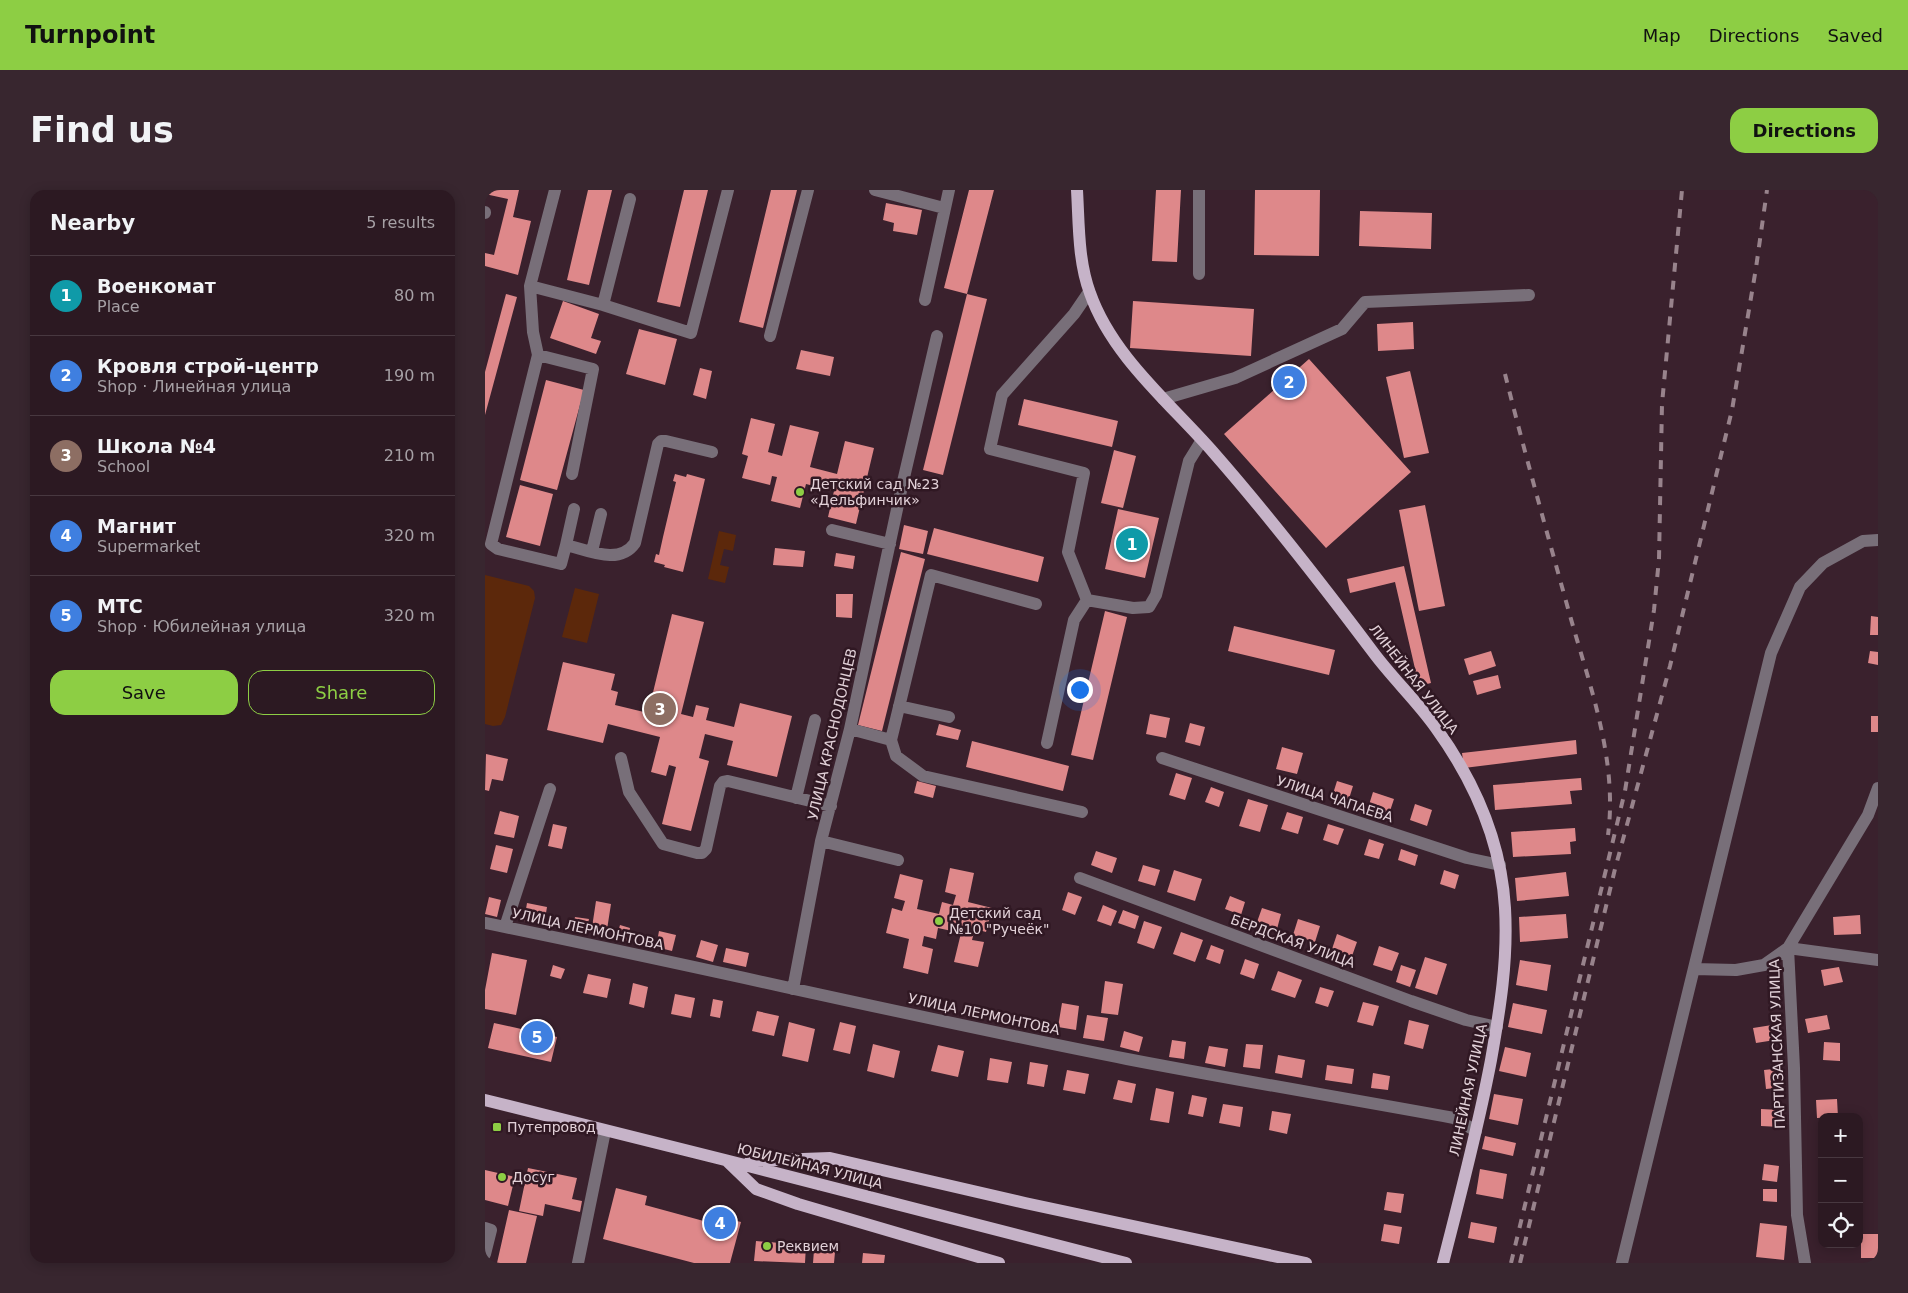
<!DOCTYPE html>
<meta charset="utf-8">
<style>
:root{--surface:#2c1922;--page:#38262f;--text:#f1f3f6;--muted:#a6a0a5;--line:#483840;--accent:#8dce44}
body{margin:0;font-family:"DejaVu Sans",sans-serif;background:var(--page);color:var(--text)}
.controls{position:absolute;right:15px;bottom:15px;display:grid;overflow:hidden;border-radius:10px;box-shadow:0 2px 12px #0003}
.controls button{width:45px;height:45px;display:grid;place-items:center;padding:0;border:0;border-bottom:1px solid var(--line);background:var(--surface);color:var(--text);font:25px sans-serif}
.you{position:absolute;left:594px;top:499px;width:18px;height:18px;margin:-12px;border:4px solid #fff;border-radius:50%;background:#1a73e8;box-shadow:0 0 0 8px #1a73e833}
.badge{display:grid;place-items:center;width:32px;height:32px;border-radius:50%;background:var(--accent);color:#fff;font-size:16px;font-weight:700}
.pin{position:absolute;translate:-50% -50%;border:2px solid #fff;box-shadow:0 1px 5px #0006}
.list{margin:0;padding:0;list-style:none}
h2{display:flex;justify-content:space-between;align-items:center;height:65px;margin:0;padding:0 20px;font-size:21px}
h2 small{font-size:16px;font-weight:400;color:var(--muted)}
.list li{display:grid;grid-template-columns:32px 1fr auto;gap:15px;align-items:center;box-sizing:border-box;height:80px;padding:0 20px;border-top:1px solid var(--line)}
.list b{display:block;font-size:19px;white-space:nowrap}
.list p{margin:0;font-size:16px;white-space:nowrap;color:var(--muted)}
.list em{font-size:16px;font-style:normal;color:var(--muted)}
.actions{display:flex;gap:10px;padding:15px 20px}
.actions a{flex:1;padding:11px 0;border:1px solid var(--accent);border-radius:15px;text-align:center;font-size:18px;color:var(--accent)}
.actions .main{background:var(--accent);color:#111}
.icon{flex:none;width:28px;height:28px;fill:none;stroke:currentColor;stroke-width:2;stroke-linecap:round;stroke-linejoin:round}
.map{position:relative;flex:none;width:1393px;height:1073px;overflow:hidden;border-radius:15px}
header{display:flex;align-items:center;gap:30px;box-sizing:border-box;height:70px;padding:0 25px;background:var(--accent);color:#111}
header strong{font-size:24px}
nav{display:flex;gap:28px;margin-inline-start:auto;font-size:18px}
.intro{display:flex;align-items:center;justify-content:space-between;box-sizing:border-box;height:120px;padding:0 30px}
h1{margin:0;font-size:35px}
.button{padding:12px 22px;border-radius:15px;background:var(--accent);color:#111;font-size:18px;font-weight:700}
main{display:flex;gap:30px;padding:0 30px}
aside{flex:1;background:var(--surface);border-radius:15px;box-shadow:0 2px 12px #0003}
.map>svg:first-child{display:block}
</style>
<header>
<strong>Turnpoint</strong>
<nav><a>Map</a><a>Directions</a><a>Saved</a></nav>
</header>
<div class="intro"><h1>Find us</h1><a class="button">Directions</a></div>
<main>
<aside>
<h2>Nearby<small>5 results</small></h2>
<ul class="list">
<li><span class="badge" style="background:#0f9aa8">1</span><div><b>Военкомат</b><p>Place</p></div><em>80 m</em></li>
<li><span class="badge" style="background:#3f7fe0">2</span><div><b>Кровля строй-центр</b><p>Shop · Линейная улица</p></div><em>190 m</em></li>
<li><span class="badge" style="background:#8d6e63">3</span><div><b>Школа №4</b><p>School</p></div><em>210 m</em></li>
<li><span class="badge" style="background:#3f7fe0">4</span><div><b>Магнит</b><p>Supermarket</p></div><em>320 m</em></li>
<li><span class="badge" style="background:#3f7fe0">5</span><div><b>МТС</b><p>Shop · Юбилейная улица</p></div><em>320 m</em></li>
</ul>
<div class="actions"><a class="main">Save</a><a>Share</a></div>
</aside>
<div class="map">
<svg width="1393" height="1073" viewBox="0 0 1393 1073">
<rect width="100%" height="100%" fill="#3a212d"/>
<path fill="#5c280b" d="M234 341 251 345 248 361 239 359 235 375 244 377 240 393 223 389Z
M0 385 44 396 49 401 50 408 20 527 16 535 8 536 0 534Z
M90 398 114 404 102 453 77 447Z"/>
<path fill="#de888a" d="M0 0H34L28 27 46 31 33 85 0 76V63L9 65 23 9 0 4Z
M103 0H127L104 95 82 90Z
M199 0H223L195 117 172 112Z
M286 0H312L278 138 254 132Z
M484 0H509L482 104 459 98Z
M671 0H696L692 72 667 71Z
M770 0H835L834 66 769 65Z
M401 13 437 20 432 45 408 41 409 33 398 30Z
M875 21 947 23 946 59 874 56Z
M21 104 32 107 0 225V182Z
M482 104 502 109 458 285 438 280Z
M78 111 114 124 106 148 116 151 111 164 65 148Z
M648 111 769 119 766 166 645 158Z
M928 132 929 159 893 161 892 134Z
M154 139 192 149 180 195 141 184Z
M316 160 349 167 345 186 311 179Z
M824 169 926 282 841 358 739 244Z
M215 178 227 181 221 209 208 205Z
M925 181 944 263 919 268 901 187Z
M61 190 99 200 72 300 35 290Z
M539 209 633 231 627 257 533 235Z
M266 228 290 234 283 262 297 266 305 235 334 242 325 277 352 284 360 251 389 258 371 334 343 327 349 301 321 294 315 318 286 311 292 287 287 286 285 295 257 288 263 266 257 264Z
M629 260 651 266 638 318 616 313Z
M190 284 201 287 202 284 220 289 198 382 179 377 180 375 169 372 171 364 174 365 178 347 191 292 188 291Z
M35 295 68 304 55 356 21 347Z
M940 315 960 416 934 421 914 320Z
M633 319 674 328 660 388 620 379Z
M419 335 443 341 438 364 414 359Z
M449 338 559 367 553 392 442 364Z
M290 358 320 361 318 377 288 375Z
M416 362 440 369 397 541 373 535Z
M351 363 370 366 368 379 349 376Z
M919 376 946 493 934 496 910 392 865 403 862 389Z
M351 404H368L367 428 351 427Z
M620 421 642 427 608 570 586 565Z
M187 424 219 432 196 524 208 527 211 515 224 518 221 530 249 537 255 513 307 526 292 587 242 575 248 551 220 544 214 568 224 571 206 641 177 634 191 577 184 575 181 586 166 582 175 547 123 534 118 553 62 540 78 472 130 484 126 500 133 502 130 515 163 523Z
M1386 426 1393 427V445H1385Z
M749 436 850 460 844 485 743 461Z
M1006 461 1011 476 984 485 979 469Z
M1385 461 1393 462V475L1383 473Z
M1013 485 1016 498 992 505 988 491Z
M665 524 685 528 681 548 661 544Z
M1386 526H1393V542H1386Z
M705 533 720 537 715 556 700 552Z
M454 534 476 540 473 550 451 545Z
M1091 550 1092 564 979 578 977 563Z
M487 551 584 576 578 601 481 577Z
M797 557 818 563 812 584 791 579Z
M1 564 23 569 18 591 7 589 4 601 0 600Z
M691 583 707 588 700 610 684 605Z
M1096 588 1097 600 1085 601 1087 614 1010 620 1008 595Z
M432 591 451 596 448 608 429 603Z
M852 591 868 596 863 612 847 607Z
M726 597 739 602 734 617 720 612Z
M888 602 909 609 904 624 883 618Z
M763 609 783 615 775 642 754 636Z
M930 614 947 620 942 636 925 630Z
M15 621 34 626 29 648 9 644Z
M802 622 818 627 813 644 796 639Z
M68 634 82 637 77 659 63 656Z
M843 634 859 639 853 655 838 650Z
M1090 638 1091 651 1085 652 1086 664 1028 667 1026 642Z
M884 649 899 654 894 669 879 665Z
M11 655 28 659 22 683 5 679Z
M916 659 933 665 930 676 913 670Z
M611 661 632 668 627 683 606 675Z
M658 675 675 680 670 696 653 691Z
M465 678 489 683 483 712 507 718 501 742 490 739 487 750 499 752 493 777 469 772 476 743 453 738 451 749 439 746 437 756 448 759 443 784 418 778 424 749 401 743 407 718 417 721 420 711 409 708 415 684 438 690 432 719 454 724 457 712 468 715 471 705 460 702Z
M689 680 717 689 710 711 682 702Z
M959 680 974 685 970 699 955 694Z
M1081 682 1084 706 1032 711 1030 688Z
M583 702 597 707 590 725 577 720Z
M745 706 760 712 756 725 740 719Z
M4 707 16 710 12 727 0 724Z
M111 711 126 714 121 746 106 744Z
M42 713 62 717 59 735 39 731Z
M618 715 632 721 626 736 612 731Z
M777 718 796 724 792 739 772 732Z
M638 720 654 726 650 739 633 733Z
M1081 724 1083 748 1035 752 1034 727Z
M1375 725 1376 744 1349 745 1348 727Z
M90 727 104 729 101 743 87 740Z
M813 729 835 736 830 752 808 745Z
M659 731 677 737 669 759 652 753Z
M135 735 145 738 142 752 131 749Z
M174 741 191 745 187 761 171 757Z
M696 742 718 750 710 772 688 764Z
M852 744 872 752 867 766 847 759Z
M216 750 233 755 228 772 211 767Z
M726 755 739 760 735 774 721 769Z
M894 756 914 763 907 781 888 775Z
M241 758 264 763 261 777 238 772Z
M7 763 42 770 31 825 0 819V800Z
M940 767 962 774 952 805 930 798Z
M760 769 774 774 769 789 755 784Z
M1035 770 1066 775 1062 801 1031 795Z
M68 775 80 779 76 789 65 786Z
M916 775 931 780 925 797 911 792Z
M1354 777 1358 792 1339 796 1336 780Z
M793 781 817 790 810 808 786 800Z
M103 784 126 789 122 808 98 803Z
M620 791 638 794 633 825 616 823Z
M148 793 163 797 159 818 144 814Z
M835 797 849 801 843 817 830 813Z
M190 804 210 808 206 828 186 824Z
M228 809 238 811 235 828 225 826Z
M878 812 894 816 888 836 872 832Z
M577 813 594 816 591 840 573 837Z
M1028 813 1062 820 1057 844 1023 837Z
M272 821 294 826 289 846 267 841Z
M602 825 623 828 619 851 598 848Z
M1342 825 1345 839 1323 843 1320 829Z
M924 830 944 835 938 859 919 854Z
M304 832 330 839 323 872 297 866Z
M355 832 371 836 365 864 348 860Z
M9 833 72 847 66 872 3 858Z
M1287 835 1290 850 1271 853 1268 838Z
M639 841 658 847 654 862 635 857Z
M687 850 701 852 699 869 684 867Z
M1339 852 1355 853V871L1338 870Z
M388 854 415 861 409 888 382 881Z
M761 854 778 855 775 879 758 877Z
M453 855 479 861 473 887 446 881Z
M724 856 743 859 740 877 720 873Z
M1020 857 1046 863 1041 887 1014 881Z
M793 865 820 870 817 888 790 883Z
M505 868 527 872 523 893 502 890Z
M545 872 563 875 559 897 542 894Z
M842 875 869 879 867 894 840 890Z
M1297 878 1300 897 1281 899 1279 880Z
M582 880 604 884 600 904 578 900Z
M888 883 905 886 903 900 886 898Z
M633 890 651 894 647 913 628 909Z
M671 898 689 902 684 933 665 930Z
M1009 904 1038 909 1033 935 1004 929Z
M707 905 722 908 718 927 703 924Z
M1352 909 1353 927 1332 928 1331 910Z
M738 914 758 917 755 937 734 933Z
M1276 919 1297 920V937L1276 936Z
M787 921 806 924 802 944 784 940Z
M1000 946 1031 953 1028 966 997 959Z
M1279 974 1294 976 1292 992 1277 990Z
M43 978 92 988 87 1009 97 1011 95 1022 60 1014 58 1026 34 1021Z
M995 979 1022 984 1018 1009 991 1004Z
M0 980 30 987 23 1016 0 1010Z
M131 998 162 1006 160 1015 226 1033 228 1025 256 1032 245 1073H209L118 1049Z
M1278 999H1292V1012L1278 1011Z
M902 1002 919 1004 916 1023 899 1020Z
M24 1020 52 1026 41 1073H12Z
M986 1032 1012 1037 1009 1053 983 1048Z
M1275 1033 1302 1036 1299 1070 1271 1067Z
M899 1034 917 1037 914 1054 896 1051Z
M1376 1044H1393V1068H1376Z
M271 1051 321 1055 320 1073 269 1071Z
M329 1060 350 1062 349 1073H328Z
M378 1063 400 1065 399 1073H377Z"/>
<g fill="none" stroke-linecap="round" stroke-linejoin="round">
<path stroke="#786f79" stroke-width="12" d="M70 0 45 96 48 142 53 165 6 354 13 359 76 374 81 355C103 360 134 376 150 353L173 254 176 251H181L227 262
M390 0 459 18
M0 22V23
M714 84V0
M45 96 118 115 206 143 243 0
M440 110 464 0
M118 115 145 9
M285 146 323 0
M53 165 108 179 87 284
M678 209 750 188 857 139 880 112 1044 105
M347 340 405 354
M81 355 89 319
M107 361 116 324
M602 410 583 362 599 283 505 259 517 205 589 124 604 102
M414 516 464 527
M365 539 406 550 411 566 438 586 597 622
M406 550 446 385 551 414
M562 553 589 430 602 410 648 418 664 417 671 405 704 271 717 250
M136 568 144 602 178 654 212 663H217L221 659 235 596 238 592 243 591 346 616
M677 568 982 668 1015 675
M311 608 330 530
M336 651 413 670
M595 688 926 811 981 830 1012 837
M0 733C214 776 427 827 642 869 751 890 860 908 969 928L991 941
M20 737 65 599
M1303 758 1393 770
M1209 779 1251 780 1279 775 1303 758
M308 799 336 651 365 539 417 296 452 146
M0 1038 6 1040 0 1064
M93 1073 120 941
M1137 1073 1286 463 1315 397 1338 373 1378 351 1393 350
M1320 1073 1312 1025 1309 878 1303 758 1383 625 1393 598"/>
<path stroke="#c6b3c8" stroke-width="12" d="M592 0C594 34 593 71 605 103 627 166 685 213 728 262 784 326 837 394 888 462 908 489 932 511 951 538 990 592 1016 651 1020 718 1023 771 1015 819 1006 870 993 939 975 1006 958 1073
M0 910 240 970 641 1073
M242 971 271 999 313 1014 514 1073
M265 971 345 968 540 1013 821 1073"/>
<path stroke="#98838c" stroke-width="4" stroke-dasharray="9 9" stroke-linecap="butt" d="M1020 184C1040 264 1062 343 1084 422 1104 494 1133 569 1123 645
M1026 1073 1140 601 1169 420 1174 369 1177 214 1197 0
M1035 1073 1130 679 1185 476 1247 220 1271 78 1282 0"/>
</g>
<g fill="#8dce44" stroke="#301823" stroke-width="2">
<circle cx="315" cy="302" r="5"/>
<circle cx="454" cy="731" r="5"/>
<rect x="7" y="932" width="10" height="10" rx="2.5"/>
<circle cx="17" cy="987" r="5"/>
<circle cx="282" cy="1056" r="5"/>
</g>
<g text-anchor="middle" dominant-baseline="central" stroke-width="5" stroke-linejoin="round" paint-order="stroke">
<g font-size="14" fill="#e2d1d8" stroke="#301823" text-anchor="start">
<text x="325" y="294">Детский сад №23<tspan x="325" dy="16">«Дельфинчик»</tspan></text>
<text x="464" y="723">Детский сад<tspan x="464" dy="16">№10 "Ручеёк"</tspan></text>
<text x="22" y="937">Путепровод</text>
<text x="27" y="987">Досуг</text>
<text x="292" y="1056">Реквием</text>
</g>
<g font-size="14" fill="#e2d1d8" stroke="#301823">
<text transform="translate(929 489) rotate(52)">ЛИНЕЙНАЯ УЛИЦА</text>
<text transform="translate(347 544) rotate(-77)">УЛИЦА КРАСНОДОНЦЕВ</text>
<text transform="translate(850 609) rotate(18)">УЛИЦА ЧАПАЕВА</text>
<text transform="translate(103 739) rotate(12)">УЛИЦА ЛЕРМОНТОВА</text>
<text transform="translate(808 751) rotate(20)">БЕРДСКАЯ УЛИЦА</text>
<text transform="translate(499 824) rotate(12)">УЛИЦА ЛЕРМОНТОВА</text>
<text transform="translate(1292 854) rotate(-92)">ПАРТИЗАНСКАЯ УЛИЦА</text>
<text transform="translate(983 900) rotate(-78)">ЛИНЕЙНАЯ УЛИЦА</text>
<text transform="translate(325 976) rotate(14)">ЮБИЛЕЙНАЯ УЛИЦА</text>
</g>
</g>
</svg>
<div class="controls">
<button>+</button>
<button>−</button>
<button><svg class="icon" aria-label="locate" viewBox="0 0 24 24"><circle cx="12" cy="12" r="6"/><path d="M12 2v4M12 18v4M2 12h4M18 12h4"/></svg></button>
</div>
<div class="you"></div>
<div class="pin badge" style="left:647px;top:354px;background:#0f9aa8">1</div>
<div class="pin badge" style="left:804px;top:192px;background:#3f7fe0">2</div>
<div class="pin badge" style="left:175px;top:519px;background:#8d6e63">3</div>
<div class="pin badge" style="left:235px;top:1033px;background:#3f7fe0">4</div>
<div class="pin badge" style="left:52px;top:847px;background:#3f7fe0">5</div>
</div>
</main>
